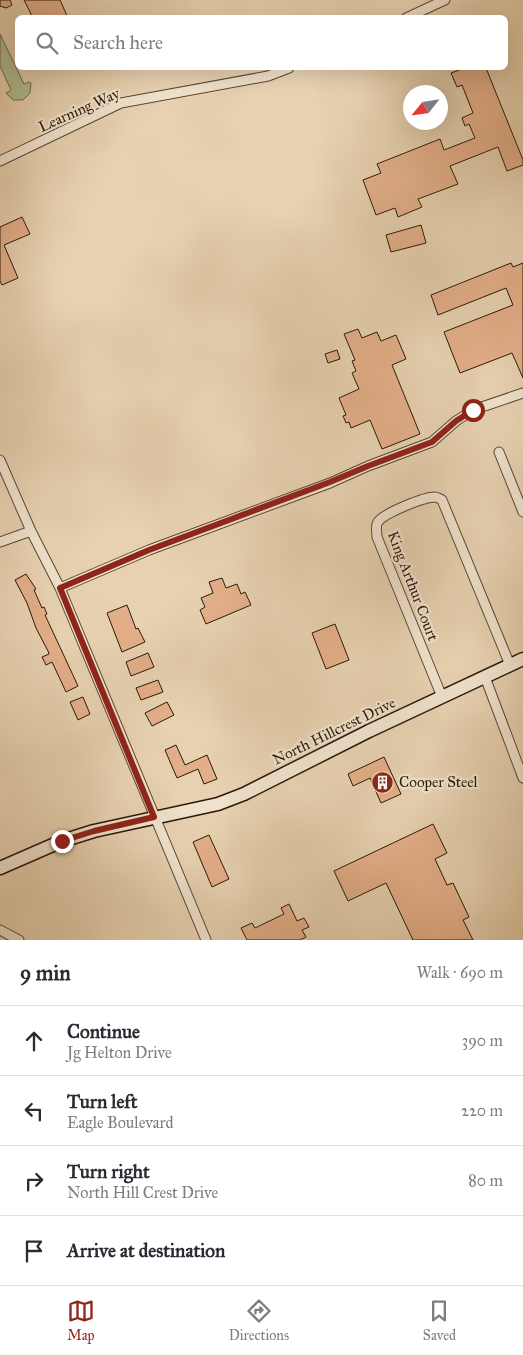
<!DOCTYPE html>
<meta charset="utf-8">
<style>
:root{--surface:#fff;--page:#f7f7f7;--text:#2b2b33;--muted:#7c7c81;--line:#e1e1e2;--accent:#8f2418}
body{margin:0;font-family:"IM FELL Great Primer",serif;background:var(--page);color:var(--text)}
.compass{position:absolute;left:403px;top:85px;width:45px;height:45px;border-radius:50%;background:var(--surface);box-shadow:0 5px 20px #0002;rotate:240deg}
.stop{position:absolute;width:15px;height:15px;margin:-11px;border:4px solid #8f2418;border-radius:50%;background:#fff}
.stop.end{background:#8f2418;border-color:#fff;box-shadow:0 1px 5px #0008}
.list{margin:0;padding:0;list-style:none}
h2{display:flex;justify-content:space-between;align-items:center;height:65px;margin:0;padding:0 20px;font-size:21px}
h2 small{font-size:16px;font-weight:400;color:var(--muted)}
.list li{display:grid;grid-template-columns:32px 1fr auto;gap:15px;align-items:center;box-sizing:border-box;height:70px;padding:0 20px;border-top:1px solid var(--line)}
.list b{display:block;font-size:19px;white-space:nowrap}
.list p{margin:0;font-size:16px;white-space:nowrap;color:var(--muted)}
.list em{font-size:16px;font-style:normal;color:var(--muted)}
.icon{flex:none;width:28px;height:28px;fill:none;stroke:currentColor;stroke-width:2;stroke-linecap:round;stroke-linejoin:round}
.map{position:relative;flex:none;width:523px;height:940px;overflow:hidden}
.search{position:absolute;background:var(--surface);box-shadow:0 5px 20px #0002;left:15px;right:15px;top:15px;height:55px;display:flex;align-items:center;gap:12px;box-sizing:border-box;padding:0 18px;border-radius:8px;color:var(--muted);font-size:19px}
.sheet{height:345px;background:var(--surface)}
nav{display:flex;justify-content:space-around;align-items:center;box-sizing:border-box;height:70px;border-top:1px solid var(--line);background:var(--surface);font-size:14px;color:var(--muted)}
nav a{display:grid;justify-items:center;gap:2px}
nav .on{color:var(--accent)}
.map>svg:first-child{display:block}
</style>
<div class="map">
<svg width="523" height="940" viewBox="0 0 523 940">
<rect width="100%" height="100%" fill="#e7d1b0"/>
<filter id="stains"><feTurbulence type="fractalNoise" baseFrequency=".004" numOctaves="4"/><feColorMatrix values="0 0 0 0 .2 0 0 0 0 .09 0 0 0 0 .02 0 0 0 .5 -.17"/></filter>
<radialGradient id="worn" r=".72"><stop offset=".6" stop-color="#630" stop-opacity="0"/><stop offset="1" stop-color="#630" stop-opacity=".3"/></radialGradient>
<path fill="#b0bd90" stroke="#6e6a4d" d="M0 34 24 84 29 82 31 83 30 93 23 100H13L6 93 11 90 0 66Z"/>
<path fill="#e3af89" stroke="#2b180a" d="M0 0H10L12 5 6 8 0 6Z
M24 0H60L68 18H33Z
M465 68H486L523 160V165L507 171 498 147 450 166 458 184 418 199 422 207 398 217 395 208 376 215 363 180 381 173 377 164 440 139 444 150 475 138 469 124 465 126 462 118 473 113 462 85 457 87 451 73Z
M22 217 30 234 4 245 18 278 2 285 0 281V227Z
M421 225 426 243 391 252 386 235Z
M511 263 513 267 523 263V378L512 353 460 373 444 332 513 305 506 288 438 315 431 295Z
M358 329 362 338 377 332 381 341 396 335 406 359 392 365 420 434 382 449 370 420 351 428 349 422 346 423 343 416 346 415 339 398 359 389 352 373 356 371 352 361 355 360 344 334Z
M337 350 340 359 328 363 325 354Z
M26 574 36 589 34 590 42 608 44 607 47 614 45 615 78 686 66 692 52 662 46 665 42 657 49 654 48 651 36 628 27 603 15 580Z
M222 578 226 588 237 584 241 594 245 592 251 605 206 624 200 610 205 607 201 598 213 593 209 582Z
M127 605 136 629 138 628 145 642 122 652 107 613Z
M335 624 349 660 326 669 312 633Z
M148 653 154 667 131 676 126 662Z
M158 680 163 692 141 700 136 688Z
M83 697 90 714 78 720 70 702Z
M167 702 174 715 152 726 145 713Z
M176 745 185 765 207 755 217 779 204 784 198 769 177 778 165 750Z
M384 757 401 794 381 803 370 778 353 786 348 774Z
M433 824 447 853 435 859 447 885 453 883 469 917 463 920 473 940H413L386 883 348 901 334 871Z
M209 835 229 879 212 887 193 842Z
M289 904 297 921 304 918 309 927 302 930 306 937 300 940H247L241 928 252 923 255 928 284 914 281 908Z"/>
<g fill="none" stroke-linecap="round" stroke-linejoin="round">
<defs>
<path id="street" d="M406 18 445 0
M0 161 121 103 268 76 289 68
M499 452 523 512
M0 460 31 531 60 588 206 940
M0 542 31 531
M60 588 149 550 330 483 368 466 432 442 456 421 473 410 523 393
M485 677 523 778
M442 697 377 537C377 532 375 526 378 522 384 513 424 497 435 497 436 497 441 499 442 500L510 665
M0 930 19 940"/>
<path id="secondary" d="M0 868 62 841 94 831 218 804 244 794 369 731 523 659"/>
</defs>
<use href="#street" stroke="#5a4634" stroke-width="11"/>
<use href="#secondary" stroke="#2b180a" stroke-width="15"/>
<use href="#street" stroke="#efe1cc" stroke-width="9"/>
<use href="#secondary" stroke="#efe1cc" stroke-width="12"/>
</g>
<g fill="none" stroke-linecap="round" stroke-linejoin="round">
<path stroke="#8f2418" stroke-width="6" d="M62 841 94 831 154 817 60 588 149 550 330 482 368 466 432 442 456 421 473 410"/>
</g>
<defs>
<symbol id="building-disc" viewBox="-11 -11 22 22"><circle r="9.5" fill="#8f2418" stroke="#efe1cc"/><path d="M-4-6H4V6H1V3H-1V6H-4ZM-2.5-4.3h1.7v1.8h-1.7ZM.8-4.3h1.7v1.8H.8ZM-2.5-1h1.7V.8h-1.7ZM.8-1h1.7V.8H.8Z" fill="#fff"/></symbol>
</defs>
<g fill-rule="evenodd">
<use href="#building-disc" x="370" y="770" width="25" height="25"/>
</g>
<g text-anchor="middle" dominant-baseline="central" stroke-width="4.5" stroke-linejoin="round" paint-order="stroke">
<g font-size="15" fill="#2b180a" stroke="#efe1cc">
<text transform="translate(79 110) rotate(-24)">Learning Way</text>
<text transform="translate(413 586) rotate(69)">King Arthur Court</text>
<text transform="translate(334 731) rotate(-26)">North Hillcrest Drive</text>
</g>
<g font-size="15" fill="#2b180a" stroke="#efe1cc" text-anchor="start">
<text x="399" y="782">Cooper Steel</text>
</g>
</g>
<rect width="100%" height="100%" filter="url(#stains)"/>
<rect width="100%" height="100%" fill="url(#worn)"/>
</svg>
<svg class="compass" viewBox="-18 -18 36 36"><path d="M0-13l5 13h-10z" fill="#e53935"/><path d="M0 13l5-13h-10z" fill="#7c7c81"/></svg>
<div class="stop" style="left:473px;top:410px"></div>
<div class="stop end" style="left:62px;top:841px"></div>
<div class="search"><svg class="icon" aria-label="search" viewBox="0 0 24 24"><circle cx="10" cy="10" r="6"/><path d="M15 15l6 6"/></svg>Search here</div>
</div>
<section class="sheet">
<h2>9 min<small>Walk · 690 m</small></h2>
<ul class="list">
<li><svg class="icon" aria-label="ahead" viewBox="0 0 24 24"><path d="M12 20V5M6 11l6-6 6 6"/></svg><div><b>Continue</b><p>Jg Helton Drive</p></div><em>390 m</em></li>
<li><svg class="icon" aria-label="left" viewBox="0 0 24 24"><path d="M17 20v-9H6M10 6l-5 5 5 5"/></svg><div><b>Turn left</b><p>Eagle Boulevard</p></div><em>220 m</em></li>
<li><svg class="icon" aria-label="right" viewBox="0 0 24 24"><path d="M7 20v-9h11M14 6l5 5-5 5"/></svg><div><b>Turn right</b><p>North Hill Crest Drive</p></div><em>80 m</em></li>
<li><svg class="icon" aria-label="arrive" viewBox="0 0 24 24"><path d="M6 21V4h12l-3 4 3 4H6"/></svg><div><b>Arrive at destination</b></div></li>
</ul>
</section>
<nav>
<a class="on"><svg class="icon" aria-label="map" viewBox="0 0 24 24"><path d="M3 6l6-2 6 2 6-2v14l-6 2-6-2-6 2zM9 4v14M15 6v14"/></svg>Map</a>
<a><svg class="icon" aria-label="directions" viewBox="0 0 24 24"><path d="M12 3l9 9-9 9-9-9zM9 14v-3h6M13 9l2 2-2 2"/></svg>Directions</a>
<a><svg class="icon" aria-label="saved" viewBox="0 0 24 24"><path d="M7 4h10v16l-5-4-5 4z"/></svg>Saved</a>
</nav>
